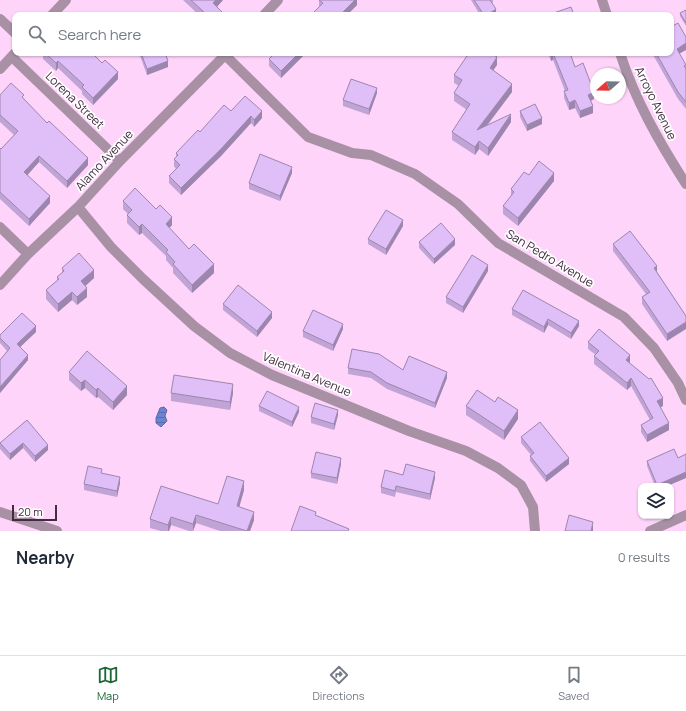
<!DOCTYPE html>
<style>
:root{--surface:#fff;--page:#f2f2f3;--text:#1f2937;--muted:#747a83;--line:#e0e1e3;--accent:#1d6734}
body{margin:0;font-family:Manrope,sans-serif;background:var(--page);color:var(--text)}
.controls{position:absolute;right:12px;bottom:12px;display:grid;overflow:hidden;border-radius:8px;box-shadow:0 1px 3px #0004}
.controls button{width:36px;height:36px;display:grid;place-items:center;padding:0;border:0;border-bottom:1px solid var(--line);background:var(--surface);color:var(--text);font:20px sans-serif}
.compass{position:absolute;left:590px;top:68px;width:36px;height:36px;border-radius:50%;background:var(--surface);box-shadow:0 1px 3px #0004;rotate:250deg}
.scale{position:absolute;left:12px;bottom:10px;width:45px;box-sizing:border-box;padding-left:4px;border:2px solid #422d40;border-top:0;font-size:11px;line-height:14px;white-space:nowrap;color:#422d40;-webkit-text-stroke:3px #fff;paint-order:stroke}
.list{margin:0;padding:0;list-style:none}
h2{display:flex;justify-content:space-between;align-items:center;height:52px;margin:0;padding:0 16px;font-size:17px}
h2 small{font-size:13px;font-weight:400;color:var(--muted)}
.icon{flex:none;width:22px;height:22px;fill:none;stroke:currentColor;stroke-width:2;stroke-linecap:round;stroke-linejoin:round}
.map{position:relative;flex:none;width:686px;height:531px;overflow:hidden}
.search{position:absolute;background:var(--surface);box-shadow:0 1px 3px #0004;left:12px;right:12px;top:12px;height:44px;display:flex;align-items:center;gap:10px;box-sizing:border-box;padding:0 14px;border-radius:8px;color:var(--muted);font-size:15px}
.sheet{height:124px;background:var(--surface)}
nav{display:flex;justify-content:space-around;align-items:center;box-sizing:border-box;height:56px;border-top:1px solid var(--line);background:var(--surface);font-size:11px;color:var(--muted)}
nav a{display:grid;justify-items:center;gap:2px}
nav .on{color:var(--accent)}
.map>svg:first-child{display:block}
</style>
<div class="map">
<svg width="686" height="531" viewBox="0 0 686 531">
<defs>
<pattern id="water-rules" width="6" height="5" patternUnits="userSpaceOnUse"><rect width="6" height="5" fill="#6b83d3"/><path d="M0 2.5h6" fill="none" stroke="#5a6cad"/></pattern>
</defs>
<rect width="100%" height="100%" fill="#ffd4fa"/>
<path fill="url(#water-rules)" stroke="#5f69a7" d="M164 407 167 410 165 416 167 421 161 427 156 423V418L160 408Z"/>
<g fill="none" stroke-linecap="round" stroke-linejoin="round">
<path stroke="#a891a5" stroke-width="10" d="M602 0 607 15
M52 15 66 0
M264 15 278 0
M0 19 15 33
M620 53C635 100 659 142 686 184
M225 55 308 137 352 153 371 155 415 174 458 204 498 243 624 317 654 348 678 383 686 400
M12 57 120 161
M0 69 15 53
M78 207 111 247 143 279 194 326 230 353 272 375 409 431 466 451 498 468 521 485 533 507 535 531
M0 227 28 254
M0 285 28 254 78 207 120 161 227 53
M0 512 57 531
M650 531 686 515"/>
</g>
<path fill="#c1a4d6" d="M183 0H223L217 7 222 15H199Z
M319 0H357V5L347 15H311L319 7Z
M471 0H493V2L492 3 496 15H480Z
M686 10V26L680 16V13Z
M43 53H92L118 79 93 105 82 94V91L58 68 56 71 43 59Z
M139 53H165L168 67 147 75Z
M275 53H306L281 78 269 66V59Z
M548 53H570L575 67 594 99 591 101 593 113 580 118 575 108 569 110 564 98V91H565L553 60 551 61Z
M652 53 679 54 686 65V109L678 99Z
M497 65 493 70 512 92 487 126 511 122 488 156 479 149 475 155 452 140V132L467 110 454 101V93L459 86 454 83V75Z
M377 93 369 115 343 106V100Z
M0 95 24 100 88 165 67 188 39 162 27 175 50 203 29 226 0 199V148L1 149 14 135 0 122Z
M231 111 262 118 254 127 251 123 221 156 181 195 169 183V176L176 169 174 166V159L176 158V153L200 132Z
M520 111 542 124 527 131 520 117Z
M292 173 280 201 249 189V183Z
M529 175 554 181 518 226 503 214V206L511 196V189Z
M123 201 172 225 169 228 189 249 214 273 192 293 173 273V268L166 260V256L142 233 139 235 127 223V215L128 214 123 209Z
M403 226 386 255 368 244V239Z
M419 242 455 245 434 264 419 248Z
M613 244 657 272 686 316 667 341 642 304V297L646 294 613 251Z
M62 268 94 278 85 286 87 297 77 305 72 300 58 312 46 299V290L57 281V277L62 273Z
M488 271 463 313 446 303V297Z
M223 304 272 318 257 337 223 310Z
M512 309 579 326 571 339 548 325 544 333 512 315Z
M343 329 333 351 303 337V331Z
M36 332 20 347 28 360 0 393V360L7 351 0 343V335Z
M588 342 630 362 629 363 663 406 660 407 669 430 647 442 641 432V425L650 420 631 386 627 390 594 364V356L596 355 588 349Z
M348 368 403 370 447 378 435 408 387 389 371 378 348 374Z
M69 372 127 395 113 410 98 397 96 398 85 388 81 391 69 380Z
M171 393H233L230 410 171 401Z
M259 406 299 412 292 427 259 411Z
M466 406 518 419 504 440 466 415Z
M338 415 334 430 311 423V417Z
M27 420 48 450 35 462 23 448 10 460 0 449V443Z
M521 437 569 464 546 482 530 461V456L531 455 521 443Z
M686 454V478L667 486H655L647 466V461L678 458Z
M341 464 337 484 311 478V473Z
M435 478 430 500 396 492 395 497 381 493V487Z
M120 483 117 497 84 490V484Z
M244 490 239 507 254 520 250 531H220L196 523 193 531H189L171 525 169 531H161L150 528V519L218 504Z"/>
<path fill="#9d86ae" d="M216 0H223L213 11V3Z
M355 0H357V5L347 15H340Z
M496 9V15H487Z
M686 43V50L677 55V49Z
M299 53H306L281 78V71Z
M553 53V60L551 61V54Z
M497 57V65L490 75V68Z
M58 61V68L56 71V63Z
M168 61V67L147 75V69Z
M118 72V79L93 105V98Z
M512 84V92L477 138V130Z
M377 88V93L369 115V109Z
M594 92V99L588 102V95Z
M575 100V108L569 110V103Z
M593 106V113L580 118V111Z
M262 111V118L254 127V120Z
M511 114V122L488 156V148Z
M251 116V123L221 156 181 195V188Z
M542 118V124L527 131V125Z
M479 141V149L475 155V147Z
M39 156V162L24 179V172Z
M88 158V165L67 188V181Z
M292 167V173L280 201V196Z
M554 173V181L518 226V218Z
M50 196V203L29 226V219Z
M172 217V225L166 232V224Z
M403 220V226L386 255V249Z
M142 224V233L139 235V227Z
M455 239V245L434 264V259Z
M214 264V273L192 293V285Z
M488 265V271L463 313V307Z
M657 266V273L654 268Z
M94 270V278L81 290V281Z
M87 288V297L77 305V297Z
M72 292V300L58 312V304Z
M272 312V318L257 337V331Z
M548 319V325L544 333V327Z
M579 321V326L571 339V333Z
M686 322V329L667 341V334Z
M343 324V329L333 351V345Z
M36 326V332L17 350V344Z
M28 355V360L0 393V387Z
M630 355V362L626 368V360Z
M447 372V378L435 408V403Z
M631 378V386L627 390V383Z
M85 380V388L81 391V383Z
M233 384V393L230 410V402Z
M127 386V395L113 410V402Z
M98 388V397L96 398V390Z
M663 398V406L657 409V401Z
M299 407V412L292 427V422Z
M338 410V415L334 430V424Z
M518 410V419L504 440V431Z
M669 423V430L647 442V435Z
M23 443V448L10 460V454Z
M48 445V450L35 462V456Z
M341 458V464L337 484V478Z
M569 458V464L546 482V476Z
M435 472V478L430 500V494Z
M686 472V478L667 486H657V485Z
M120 477V483L117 497V491Z
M244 481V490L237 515V506Z
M254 512V520L250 531H247Z
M196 515V523L193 531V524Z
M171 517V525L169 531H168V525Z
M593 522V531H591Z"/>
<path fill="#e0bff9" stroke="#9d86ae" d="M191 0H216L213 3 222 12 219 15H207Z
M319 0H355L340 15H311L323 3Z
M474 0H490L496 9 487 15H484Z
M571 7 574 15H548Z
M686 10V23L680 13Z
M678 23 686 37V43L677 49 686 65 684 66 686 69V102L678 92 656 53H671V27Z
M45 53H92L102 63 105 60 118 72 93 98 82 87 84 85 58 61 56 63Z
M141 53H165L168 61 147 69Z
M275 53H299L281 71 269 59Z
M469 53H490L497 57 490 68 512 84 477 130 511 114 488 148 479 141 475 147 452 132 470 104 454 93 462 80 454 75Z
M551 53H570L575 67 583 63 594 92 588 95 593 106 580 111 575 100 569 103 564 91 568 90 553 53 551 54Z
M351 79 377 88 369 109 343 100Z
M11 83 24 95 22 97 47 123 49 121 88 158 67 181 39 156 24 172 50 196 29 219 0 192V148L1 149 18 131 0 115V95Z
M245 96 262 111 254 120 251 116 221 149 181 188 169 176 180 165 174 159 178 155 176 153 198 130 200 132 224 105 231 111Z
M535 104 542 118 527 125 520 111Z
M260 154 292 167 280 196 249 183Z
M539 161 554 173 518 218 503 206 514 192 511 189 524 172 529 175Z
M135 188 156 209 160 205 172 217 166 224 189 249 194 244 214 264 192 285 173 264 175 262 166 252 168 250 142 224 139 227 127 215 132 210 123 201Z
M386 210 403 220 386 249 368 239Z
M441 223 455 239 434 259 419 242Z
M630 231 657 266 654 268 686 316V322L667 334 642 297 650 292 613 244Z
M79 253 94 270 81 281 87 288 77 297 72 292 58 304 46 290 59 279 57 277 64 271 62 268Z
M472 255 488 265 463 307 446 297Z
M238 285 272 312 257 331 223 304Z
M523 290 579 321 571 333 548 319 544 327 512 309Z
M313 310 343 324 333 345 303 331Z
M22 313 36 326 17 344 28 355 0 387V360L10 348 0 338V335Z
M599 329 630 355 626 360 649 379 651 378 663 398 657 401 669 423 647 435 641 425 653 418 631 378 627 383 594 356 599 351 588 342Z
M352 349 379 354 403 370 409 356 447 372 435 403 387 383 371 372 348 368Z
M87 351 127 386 113 402 98 388 96 390 85 380 81 383 69 372Z
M174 375 233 384 230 402 171 393Z
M477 390 495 402 498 397 518 410 504 431 466 406Z
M267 391 299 407 292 422 259 406Z
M315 403 338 410 334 424 311 417Z
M27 420 48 445 35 456 23 443 10 454 0 443Z
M540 422 569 458 546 476 530 456 534 453 521 437Z
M674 449 678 458 686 454V472L657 485 647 461Z
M316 452 341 458 337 478 311 473Z
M406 464 435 472 430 494 396 486 395 491 381 487 385 470 403 475Z
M88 466 102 469 101 473 120 477 117 491 84 484Z
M227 476 244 481 237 506 254 512 247 531 196 515 193 524 171 517 168 525 150 519 161 486 218 504Z
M300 506 316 512 315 515 349 529 348 531H291Z
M569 515 593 522 591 531H565Z"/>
<g text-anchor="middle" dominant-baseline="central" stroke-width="3.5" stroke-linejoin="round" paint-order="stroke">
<g font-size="12" fill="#422d40" stroke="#fff">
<text transform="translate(75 100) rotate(44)">Lorena Street</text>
<text transform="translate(656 103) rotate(64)">Arroyo Avenue</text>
<text transform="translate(104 160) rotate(-47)">Alamo Avenue</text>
<text transform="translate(550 258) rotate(31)">San Pedro Avenue</text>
<text transform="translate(307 374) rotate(23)">Valentina Avenue</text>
</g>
</g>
</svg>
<div class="controls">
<button><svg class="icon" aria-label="layers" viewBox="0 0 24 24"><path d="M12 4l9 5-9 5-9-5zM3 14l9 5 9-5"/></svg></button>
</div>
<svg class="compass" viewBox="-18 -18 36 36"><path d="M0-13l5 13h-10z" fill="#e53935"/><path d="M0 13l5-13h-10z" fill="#747a83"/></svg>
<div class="scale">20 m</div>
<div class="search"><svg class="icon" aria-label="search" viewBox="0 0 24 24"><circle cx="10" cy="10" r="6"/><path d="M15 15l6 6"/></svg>Search here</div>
</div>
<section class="sheet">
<h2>Nearby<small>0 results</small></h2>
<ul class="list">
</ul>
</section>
<nav>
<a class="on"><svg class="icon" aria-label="map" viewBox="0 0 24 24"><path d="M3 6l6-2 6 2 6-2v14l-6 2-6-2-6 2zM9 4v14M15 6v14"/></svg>Map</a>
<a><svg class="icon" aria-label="directions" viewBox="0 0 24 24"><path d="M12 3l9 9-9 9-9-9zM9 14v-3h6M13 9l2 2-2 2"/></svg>Directions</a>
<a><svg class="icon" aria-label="saved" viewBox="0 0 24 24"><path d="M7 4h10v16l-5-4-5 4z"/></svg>Saved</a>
</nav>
